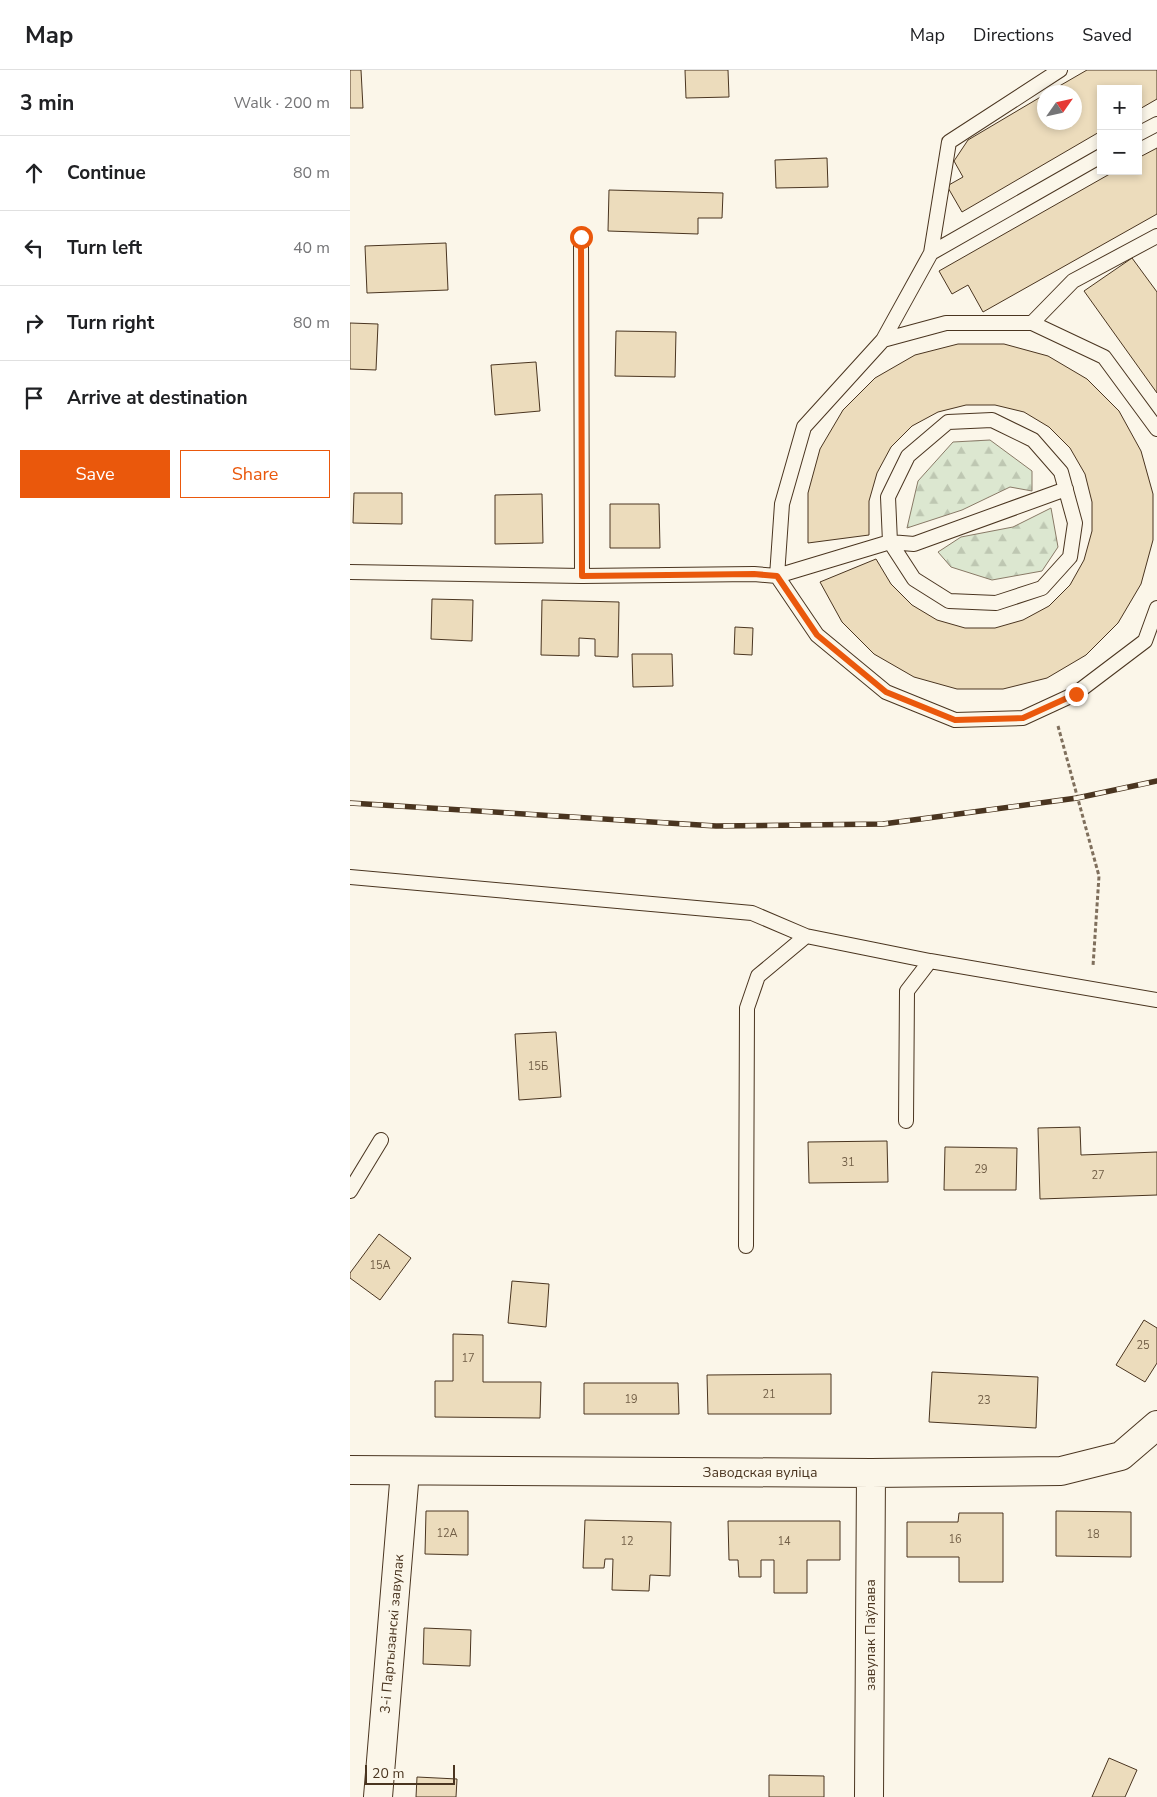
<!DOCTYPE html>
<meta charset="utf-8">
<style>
:root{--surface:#fff;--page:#f6f6f6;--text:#202124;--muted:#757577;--line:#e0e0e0;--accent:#ea580c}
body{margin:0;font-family:"Nunito Sans",sans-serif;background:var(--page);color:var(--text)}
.controls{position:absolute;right:15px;top:15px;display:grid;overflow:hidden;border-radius:0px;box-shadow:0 2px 8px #0003}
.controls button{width:45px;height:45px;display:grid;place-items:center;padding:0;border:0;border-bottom:1px solid var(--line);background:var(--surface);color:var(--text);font:25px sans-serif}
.compass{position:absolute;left:687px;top:15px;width:45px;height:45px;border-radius:50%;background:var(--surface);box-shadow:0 2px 8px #0003;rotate:56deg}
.scale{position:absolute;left:15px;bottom:12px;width:90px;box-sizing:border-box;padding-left:5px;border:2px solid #4a3520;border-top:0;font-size:14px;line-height:18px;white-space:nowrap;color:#4a3520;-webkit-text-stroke:4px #fbf6e9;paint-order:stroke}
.stop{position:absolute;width:15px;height:15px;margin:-11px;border:4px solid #ea580c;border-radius:50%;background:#fff}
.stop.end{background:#ea580c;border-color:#fff;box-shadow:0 1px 5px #0008}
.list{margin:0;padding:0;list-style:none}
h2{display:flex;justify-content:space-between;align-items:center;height:65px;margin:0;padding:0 20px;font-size:21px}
h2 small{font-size:16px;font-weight:400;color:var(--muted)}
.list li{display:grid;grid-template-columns:32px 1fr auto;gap:15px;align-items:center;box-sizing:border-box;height:75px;padding:0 20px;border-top:1px solid var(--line)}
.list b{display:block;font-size:19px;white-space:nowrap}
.list em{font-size:16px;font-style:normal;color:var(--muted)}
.actions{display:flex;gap:10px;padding:15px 20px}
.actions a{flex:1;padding:11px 0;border:1px solid var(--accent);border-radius:0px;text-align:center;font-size:18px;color:var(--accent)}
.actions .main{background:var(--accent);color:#fff}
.icon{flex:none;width:28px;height:28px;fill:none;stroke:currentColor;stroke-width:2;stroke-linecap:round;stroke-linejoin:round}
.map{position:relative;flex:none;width:807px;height:1727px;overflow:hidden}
header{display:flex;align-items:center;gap:30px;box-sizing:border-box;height:70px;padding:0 25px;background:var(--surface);border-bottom:1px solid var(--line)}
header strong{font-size:24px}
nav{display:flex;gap:28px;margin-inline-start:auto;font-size:18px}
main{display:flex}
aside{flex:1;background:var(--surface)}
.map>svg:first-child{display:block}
</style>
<header>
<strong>Map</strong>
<nav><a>Map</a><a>Directions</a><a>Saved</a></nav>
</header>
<main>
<aside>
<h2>3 min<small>Walk · 200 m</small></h2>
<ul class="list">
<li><svg class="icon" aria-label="ahead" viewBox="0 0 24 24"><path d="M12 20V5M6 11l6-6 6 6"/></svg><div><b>Continue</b></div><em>80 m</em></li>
<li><svg class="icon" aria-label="left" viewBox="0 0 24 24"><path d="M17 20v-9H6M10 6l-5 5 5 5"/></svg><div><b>Turn left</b></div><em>40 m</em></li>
<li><svg class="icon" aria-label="right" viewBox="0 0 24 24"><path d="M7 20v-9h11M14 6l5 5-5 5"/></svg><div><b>Turn right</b></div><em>80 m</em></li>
<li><svg class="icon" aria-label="arrive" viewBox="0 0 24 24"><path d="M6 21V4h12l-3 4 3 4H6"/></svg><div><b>Arrive at destination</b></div></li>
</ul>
<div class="actions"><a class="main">Save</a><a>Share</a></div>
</aside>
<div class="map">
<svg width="807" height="1727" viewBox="0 0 807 1727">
<defs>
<pattern id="forest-firs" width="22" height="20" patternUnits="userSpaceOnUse" patternTransform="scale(1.25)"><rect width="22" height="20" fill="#dce7d0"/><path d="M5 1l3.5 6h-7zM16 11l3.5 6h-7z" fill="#bec7b2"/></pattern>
</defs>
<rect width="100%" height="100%" fill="#fbf6e9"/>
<path fill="url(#forest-firs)" stroke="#887966" d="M640 370 682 401V421L660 417 612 440 557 458 568 411 603 372Z
M701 438 708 477 692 501 642 510 601 497 588 482 611 467 663 457Z"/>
<path fill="#ecdcbc" stroke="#4a3520" d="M0 0H11L13 38H0Z
M335 0H378L379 27 336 28Z
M737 0H807V29L788 40V19H751V61L612 142 597 116 613 107 604 91 618 70 694 25V52H724V22H699Z
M807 78V144L633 242 618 215 602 224 589 201 765 101H788V88Z
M477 88 478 117 426 118 425 90Z
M259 120 373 123 372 148H348V164L258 161Z
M96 173 98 220 17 223 15 176Z
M782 188 807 222V323L734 221Z
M0 253 28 254 26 300 0 299Z
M266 261 326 262 325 307 265 306Z
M608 274H654L698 286 737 309 769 341 791 381 803 424V470L791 514 768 553 736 585 697 608 653 619H607L564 607 524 584 492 552 470 512 526 489 541 514 562 535 587 550 615 558H645L673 550 699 536 720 515 734 490 742 461V432L735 404 720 378 699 357 674 342 645 335H616L588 342 562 356 541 377 527 403 519 431V465L458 473V423L470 379 493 340 525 308 565 285Z
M186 292 190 341 145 345 141 295Z
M4 423H52V454L3 453Z
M192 424 193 473 145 474V425Z
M260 434H309L310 478H260Z
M82 529 123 530 122 571 81 569Z
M192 530 269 532 268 587 245 586V569L229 568V586L191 585Z
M385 557 403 558 402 585 384 584Z
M282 584H322L323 616 283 617Z
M206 962 211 1027 169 1030 165 964Z
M730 1057 731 1085 807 1082V1125L690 1129 688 1058Z
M537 1071 538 1112 459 1113 458 1072Z
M595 1077 667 1078 666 1120H594Z
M29 1164 61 1188 30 1230 0 1208V1203Z
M162 1211 199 1214 196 1257 158 1253Z
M794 1250 807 1258V1293L795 1312 766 1295Z
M103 1264 133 1265V1312H191L190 1348 85 1347V1311H103Z
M582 1302 688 1307 686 1358 579 1352Z
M481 1304V1344H358L357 1305Z
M234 1313H328L329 1344H234Z
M76 1441H118V1485L75 1484Z
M706 1441 781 1442V1487L706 1486Z
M609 1443H653V1512H609V1487H557V1452H608Z
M235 1450 321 1452 320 1506 300 1505 299 1521 262 1520 263 1489H255L254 1498H233Z
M378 1451H490V1490H457V1523H424V1490H411V1507H389L388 1490H379Z
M74 1558 121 1560 120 1596 73 1594Z
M759 1688 787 1700 775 1727H742Z
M419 1705 474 1706V1727H419Z
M67 1707 107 1709 106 1727H66Z"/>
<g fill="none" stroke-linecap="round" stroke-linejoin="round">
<defs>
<path id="lane" d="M788 64 807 54
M231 167 232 506
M581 183 599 72 710 0
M682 253 723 211 807 166
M533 270 581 183 751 86
M807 359 754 287 682 253H596L533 270 454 357 432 434 427 506 467 565 536 622 605 650 673 648 725 624 795 571 807 538
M540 472 564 474 716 419
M0 502 232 506 404 504 427 506 540 472 538 427 558 386 598 352 642 350 683 370 711 402 725 453 720 487 692 518 646 533 599 531 564 509 540 472
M0 807 402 843 456 866 580 891 807 930
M556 1051 557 921 580 891
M0 1121 31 1070
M396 1176 397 938 408 906 456 866"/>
<path id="street" d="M0 1400 521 1403 711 1401 771 1386 807 1355
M28 1727 55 1401
M519 1727 521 1403"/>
</defs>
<use href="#lane" stroke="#4a3520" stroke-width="16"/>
<use href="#street" stroke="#4a3520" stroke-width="30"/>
<path stroke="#7f6f5c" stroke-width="3" stroke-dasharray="4 2.5" stroke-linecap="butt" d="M708 656 749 806 743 896"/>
<use href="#lane" stroke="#fbf6e9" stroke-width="14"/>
<use href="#street" stroke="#fbf6e9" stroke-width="28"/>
<defs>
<path id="rail" d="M0 733 366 756 533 754 727 728 807 711"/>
</defs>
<use href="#rail" stroke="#4a3520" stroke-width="5.5"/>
<use href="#rail" stroke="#fbf6e9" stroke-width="4" stroke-dasharray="11" stroke-linecap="butt"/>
</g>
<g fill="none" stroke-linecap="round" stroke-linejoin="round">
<path stroke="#ea580c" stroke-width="6" d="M231 167 232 506 404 504 427 506 467 565 536 622 605 650 673 648 726 624"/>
</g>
<g text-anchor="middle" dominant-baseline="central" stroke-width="4" stroke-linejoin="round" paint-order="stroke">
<g font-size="11" fill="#725f47">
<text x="188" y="996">15Б</text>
<text x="498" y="1092">31</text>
<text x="631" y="1099">29</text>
<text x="748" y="1105">27</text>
<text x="30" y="1195">15А</text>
<text x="793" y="1275">25</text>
<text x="118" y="1288">17</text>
<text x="419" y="1324">21</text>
<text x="281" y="1329">19</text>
<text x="634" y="1330">23</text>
<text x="97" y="1463">12А</text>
<text x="743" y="1464">18</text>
<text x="605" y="1469">16</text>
<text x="277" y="1471">12</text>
<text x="434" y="1471">14</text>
</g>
<g font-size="14" fill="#4a3520" stroke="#fbf6e9">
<text x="410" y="1402">Заводская вуліца</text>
<text transform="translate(42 1564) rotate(-85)">3-і Партызанскі завулак</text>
<text transform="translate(520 1565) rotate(-90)">завулак Паўлава</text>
</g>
</g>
</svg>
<div class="controls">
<button>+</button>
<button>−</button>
</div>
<svg class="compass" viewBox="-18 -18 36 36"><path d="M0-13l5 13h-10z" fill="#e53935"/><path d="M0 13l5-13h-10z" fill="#757577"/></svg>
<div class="scale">20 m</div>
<div class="stop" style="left:231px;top:167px"></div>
<div class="stop end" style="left:726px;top:624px"></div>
</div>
</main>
